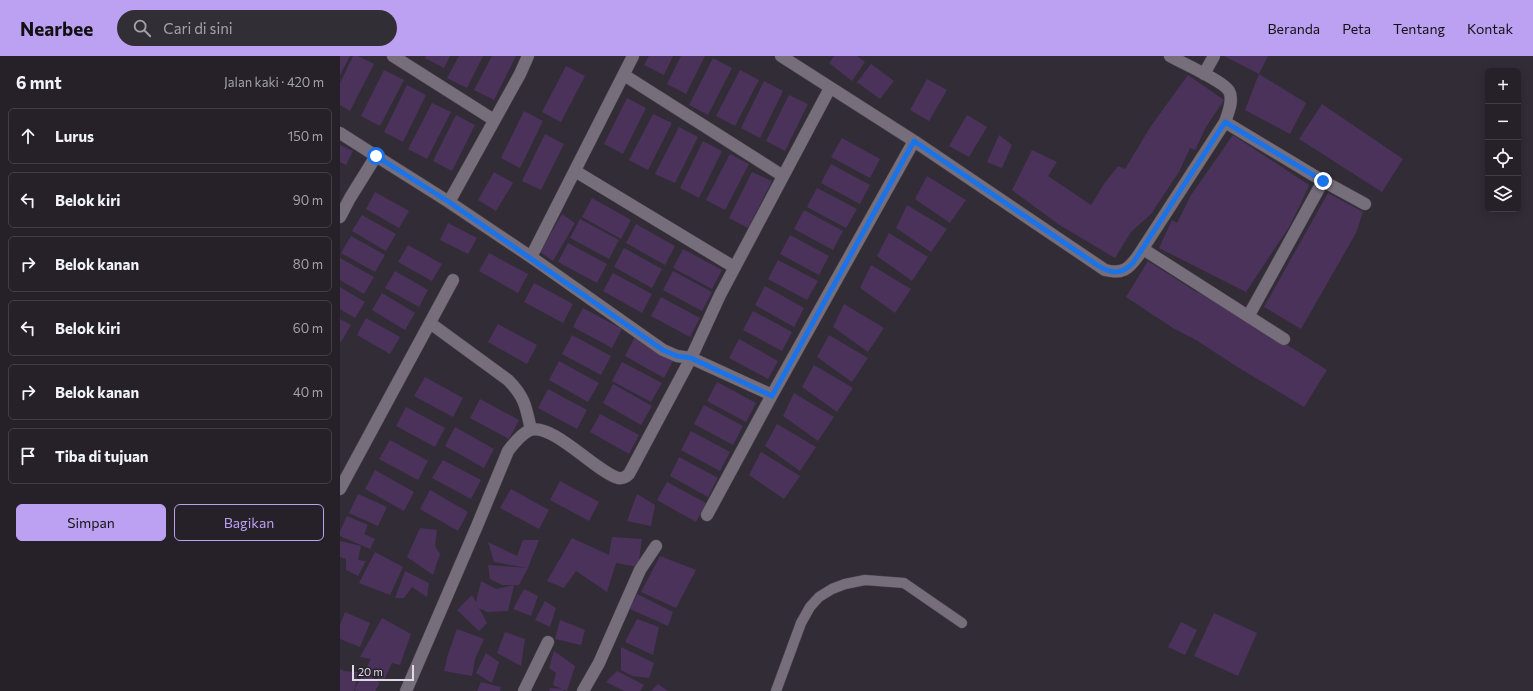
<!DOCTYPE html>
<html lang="id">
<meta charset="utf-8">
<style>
:root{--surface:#262129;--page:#322e35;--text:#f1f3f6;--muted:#a4a3a8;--line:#423e46;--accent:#bca0f2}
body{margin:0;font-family:Commissioner,sans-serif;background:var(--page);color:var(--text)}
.controls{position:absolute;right:12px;top:12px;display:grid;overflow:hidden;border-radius:6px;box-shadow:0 2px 10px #0003}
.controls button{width:36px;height:36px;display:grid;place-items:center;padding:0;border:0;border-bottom:1px solid var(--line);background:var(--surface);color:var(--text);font:20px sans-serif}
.scale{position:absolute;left:12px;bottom:10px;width:62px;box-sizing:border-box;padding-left:4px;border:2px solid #dedae1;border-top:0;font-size:11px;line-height:14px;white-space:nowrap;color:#dedae1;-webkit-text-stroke:3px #28222d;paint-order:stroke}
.stop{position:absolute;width:12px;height:12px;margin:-9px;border:3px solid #1a73e8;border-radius:50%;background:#fff}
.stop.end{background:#1a73e8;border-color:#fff;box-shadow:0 1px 4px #0008}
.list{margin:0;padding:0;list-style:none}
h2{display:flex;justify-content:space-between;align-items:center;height:52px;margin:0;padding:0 16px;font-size:17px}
h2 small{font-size:13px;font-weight:400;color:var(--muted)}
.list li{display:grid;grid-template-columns:26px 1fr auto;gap:12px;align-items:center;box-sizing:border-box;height:56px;margin:0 8px 8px;padding:0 8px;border:1px solid var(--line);border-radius:6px}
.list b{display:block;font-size:15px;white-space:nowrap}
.list em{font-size:13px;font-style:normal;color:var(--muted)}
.actions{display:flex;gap:8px;padding:12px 16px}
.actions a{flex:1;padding:9px 0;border:1px solid var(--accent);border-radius:6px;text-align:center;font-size:14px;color:var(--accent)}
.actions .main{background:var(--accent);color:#111}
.icon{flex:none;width:22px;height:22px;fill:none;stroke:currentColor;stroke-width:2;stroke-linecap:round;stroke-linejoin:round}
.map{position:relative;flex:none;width:1193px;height:635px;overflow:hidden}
header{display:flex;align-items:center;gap:24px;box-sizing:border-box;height:56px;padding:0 20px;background:var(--accent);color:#111}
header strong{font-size:19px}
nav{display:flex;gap:22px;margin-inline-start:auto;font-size:14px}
.search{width:280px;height:36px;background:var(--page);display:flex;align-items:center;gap:10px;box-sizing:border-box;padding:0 14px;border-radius:22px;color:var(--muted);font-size:15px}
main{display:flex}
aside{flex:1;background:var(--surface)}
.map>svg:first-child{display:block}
</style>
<header>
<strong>Nearbee</strong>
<div class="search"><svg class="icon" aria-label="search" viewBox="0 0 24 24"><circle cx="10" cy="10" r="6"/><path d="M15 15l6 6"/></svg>Cari di sini</div>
<nav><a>Beranda</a><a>Peta</a><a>Tentang</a><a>Kontak</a></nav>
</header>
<main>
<aside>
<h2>6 mnt<small>Jalan kaki · 420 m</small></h2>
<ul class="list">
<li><svg class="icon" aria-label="ahead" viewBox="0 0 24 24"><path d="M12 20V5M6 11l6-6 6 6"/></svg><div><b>Lurus</b></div><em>150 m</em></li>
<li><svg class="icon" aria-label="left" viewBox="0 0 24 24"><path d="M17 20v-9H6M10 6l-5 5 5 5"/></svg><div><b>Belok kiri</b></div><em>90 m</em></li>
<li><svg class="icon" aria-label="right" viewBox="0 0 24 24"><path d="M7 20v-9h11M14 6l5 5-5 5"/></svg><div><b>Belok kanan</b></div><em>80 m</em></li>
<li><svg class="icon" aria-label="left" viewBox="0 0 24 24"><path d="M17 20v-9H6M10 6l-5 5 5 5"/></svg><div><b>Belok kiri</b></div><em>60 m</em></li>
<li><svg class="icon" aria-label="right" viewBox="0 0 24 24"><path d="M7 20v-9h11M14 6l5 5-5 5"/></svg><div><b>Belok kanan</b></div><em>40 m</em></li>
<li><svg class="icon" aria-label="arrive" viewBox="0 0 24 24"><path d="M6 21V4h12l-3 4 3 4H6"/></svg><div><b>Tiba di tujuan</b></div></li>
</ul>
<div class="actions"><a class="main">Simpan</a><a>Bagikan</a></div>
</aside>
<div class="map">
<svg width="1193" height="635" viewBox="0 0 1193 635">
<rect width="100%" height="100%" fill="#322c37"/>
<path fill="#4b325b" d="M0 0H10L0 19Z
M13 0H18L34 8 10 55 0 49V27Z
M86 0H110L104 12 85 2Z
M119 0H143L127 32 107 22Z
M152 0H176L154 44 134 34Z
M309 0H333L324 19 304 9Z
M341 0H365L346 38 327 28Z
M494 0H517L525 6 512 25 489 7Z
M884 0H928L919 18 966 47 950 78 905 54 919 18Z
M373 2 392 12 368 59 349 49Z
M531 8 554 25 540 43 517 26Z
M226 10 245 20 221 66 202 56Z
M44 14 64 24 40 70 21 60Z
M400 14 419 24 395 70 376 60Z
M848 19 884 44 866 71 855 94 850 92 839 116 811 158 791 176 775 202 718 168 672 134 692 94 717 106 708 120 751 149 764 128 778 110 785 113 811 70Z
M587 23 607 34 589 65 570 54Z
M424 25 443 35 420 82 401 72Z
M67 29 86 39 63 86 44 76Z
M449 39 468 48 445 95 426 85Z
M287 42 306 52 283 98 264 88Z
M92 47 111 56 87 103 68 93Z
M982 48 1063 103 1042 136 959 83Z
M184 55 203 65 180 112 161 102Z
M313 58 332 67 308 114 289 104Z
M116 59 135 69 112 115 93 105Z
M627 59 647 71 629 101 609 90Z
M339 71 358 81 335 127 315 118Z
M205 78 224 88 201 134 182 125Z
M659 79 672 89 662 112 647 106Z
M893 79 969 129 961 147 949 171 906 236 819 192 832 164 837 167 851 139Z
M502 82 540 103 530 122 491 101Z
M363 85 382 95 359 142 340 132Z
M0 89 13 95 6 109 0 106Z
M390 98 409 108 385 154 366 144Z
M491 108 530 129 520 148 481 127Z
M154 116 173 127 156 155 138 144Z
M412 116 432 125 408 172 389 162Z
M587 120 626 144 610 167 575 143Z
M477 132 517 153 506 172 467 151Z
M35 136 69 155 59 172 26 153Z
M988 137 1023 156 1016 177 961 273 924 251Z
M252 142 291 164 281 183 242 161Z
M567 149 607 173 591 196 556 172Z
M464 154 503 175 493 194 454 173Z
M222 158 235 167 213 205 200 196Z
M22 159 56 178 46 195 12 175Z
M240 163 279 184 269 203 230 182Z
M108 167 137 182 128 198 100 184Z
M296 168 335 190 325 209 286 187Z
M549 177 588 201 572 225 537 200Z
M450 179 489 200 479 219 440 198Z
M11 180 45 199 35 216 1 197Z
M228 187 267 208 257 227 218 206Z
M68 189 102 208 92 225 58 206Z
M284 192 322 213 312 232 274 211Z
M343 193 382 214 372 233 333 212Z
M149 197 188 218 178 237 139 215Z
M0 202 34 221 24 238 0 224Z
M438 204 478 225 467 244 428 223Z
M808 205 855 235 881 247 987 314 964 351 899 312 856 284 833 272 786 241Z
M531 209 571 233 555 257 520 232Z
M55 215 88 234 79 251 45 232Z
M333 215 372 236 362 255 323 234Z
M273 217 312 238 302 257 263 235Z
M194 227 233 248 223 267 184 246Z
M425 230 464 252 454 271 415 249Z
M0 231 25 246 15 262 0 253Z
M42 237 75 257 65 274 32 254Z
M321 241 360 262 350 281 311 260Z
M504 248 544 272 528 296 493 271Z
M243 252 282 273 272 292 233 271Z
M413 255 452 276 442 295 403 274Z
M26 262 60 281 50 298 17 279Z
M0 263 11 269 1 286 0 285Z
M158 268 197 289 187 308 148 286Z
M232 279 271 300 261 319 222 298Z
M489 279 528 302 512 326 477 301Z
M295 281 334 303 324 322 285 300Z
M399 283 438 305 428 323 389 302Z
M219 305 259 327 248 346 209 324Z
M282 306 322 327 311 346 272 325Z
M474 309 513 332 497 356 462 331Z
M85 321 123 342 113 361 74 340Z
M377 326 416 347 406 366 367 345Z
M273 328 312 350 301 369 263 347Z
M208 333 247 354 237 373 198 352Z
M454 337 494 361 478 385 443 360Z
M140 343 179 364 169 383 130 362Z
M364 349 403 370 393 389 354 368Z
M66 351 105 372 95 391 56 370Z
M260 358 299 379 289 398 250 376Z
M437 368 476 391 460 415 425 390Z
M115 371 154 393 144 412 105 390Z
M351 375 390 396 380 415 341 394Z
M50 384 88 405 78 424 39 403Z
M421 396 460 420 444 443 409 419Z
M339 401 378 422 368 441 330 420Z
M103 404 141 424 131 443 92 422Z
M35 414 74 436 64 455 25 433Z
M220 425 259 446 249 465 210 444Z
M327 426 366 447 356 466 317 444Z
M171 433 209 454 199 473 160 452Z
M90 434 128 456 118 475 80 453Z
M18 438 47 451 38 470 9 457Z
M297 438 315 449 311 470 287 465Z
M7 460 28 469 24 478 35 483 30 493 0 480V475Z
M80 472 97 474 95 490 100 498 93 519 67 501Z
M272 481 302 483 298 511 276 507 267 536 236 515 224 532 207 525 232 482 269 499Z
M183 484H199L188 512 154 506 148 486 177 500Z
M0 485 21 490 18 504 26 505 18 520 6 514V503L0 501Z
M35 496 63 511 50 539 19 527Z
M320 500 356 514 336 552 301 536Z
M148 509 188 512 179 529H174L168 555 147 556 139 552 147 567 139 575 117 554 132 539 136 546 141 525 156 533 174 529H162L150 523Z
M65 515 89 527 87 541 72 531 64 542H55Z
M184 533 198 540 191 560 173 553Z
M297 538 333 556 328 570 290 553Z
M205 545 216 552 210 571 195 564Z
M5 556 30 567 20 591 0 583V569Z
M874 557 917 577 898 620 854 600Z
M42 562 71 578 60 609 52 607 44 624 24 616 31 603 20 601Z
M297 563 319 571 313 599 285 586Z
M220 564 245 574 241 589 215 583Z
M841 566 857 574 845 599 828 591Z
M117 573 144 583 135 603 132 620 104 615 108 598Z
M165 576 185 583 181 610 157 597Z
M281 591 314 607 309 622 292 620 281 614Z
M214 595 235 610 227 635 213 629 216 617 209 612Z
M146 597 159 606 152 627 136 617Z
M0 613 4 615 18 616 15 632 24 616 40 627 35 635H16L14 632V635H0Z
M277 615 304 629 300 635H284L266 626Z
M141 626 161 631 160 635H137Z
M318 628 328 635H311Z
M210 632 224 633 223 635H209Z"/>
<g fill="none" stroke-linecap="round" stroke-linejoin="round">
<defs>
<path id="service" d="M436 635 461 567 470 551 479 541 492 533 505 528 525 524 564 527 622 567"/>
<path id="minor" d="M53 0 154 64
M293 0 191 201 323 294 337 300 351 302 432 339
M441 0 574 85 765 214C782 218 788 214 798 200L885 66C888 57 894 44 889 35 883 25 842 7 830 0
M864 18 874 0
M284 19 443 120
M885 66 983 125 1025 148
M0 77 36 100
M235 115 394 211
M109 146 180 18 188 0
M0 161 10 142 36 100 109 146 191 201
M803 193 944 283
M909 259 983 125
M90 267 168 324C185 341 186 351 191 374
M0 433 113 224
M367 459 432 339 574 85
M66 635 137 470 168 395C174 387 181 378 190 374 213 367 255 415 278 422 283 423 286 421 289 418L351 302 380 239 490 32
M184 635 208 586
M243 635 259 607 300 514 316 490"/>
</defs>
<use href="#service" stroke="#4d4751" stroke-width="11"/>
<use href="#minor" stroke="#4d4751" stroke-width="13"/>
<use href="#service" stroke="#766f7b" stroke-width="10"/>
<use href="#minor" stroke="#766f7b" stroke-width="12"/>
</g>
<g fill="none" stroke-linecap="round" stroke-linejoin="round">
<path stroke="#1a73e8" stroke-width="5" d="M36 100 109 146 323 294 337 300 351 302 432 340 574 85 757 209C771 218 781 219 793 207L885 66 983 125"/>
</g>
</svg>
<div class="controls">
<button>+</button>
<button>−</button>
<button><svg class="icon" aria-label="locate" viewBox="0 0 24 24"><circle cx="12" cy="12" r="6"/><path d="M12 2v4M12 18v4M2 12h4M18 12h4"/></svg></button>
<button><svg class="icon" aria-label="layers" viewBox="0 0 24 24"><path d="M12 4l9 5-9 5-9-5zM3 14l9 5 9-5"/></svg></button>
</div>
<div class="scale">20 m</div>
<div class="stop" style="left:36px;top:100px"></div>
<div class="stop end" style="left:983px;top:125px"></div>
</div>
</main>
